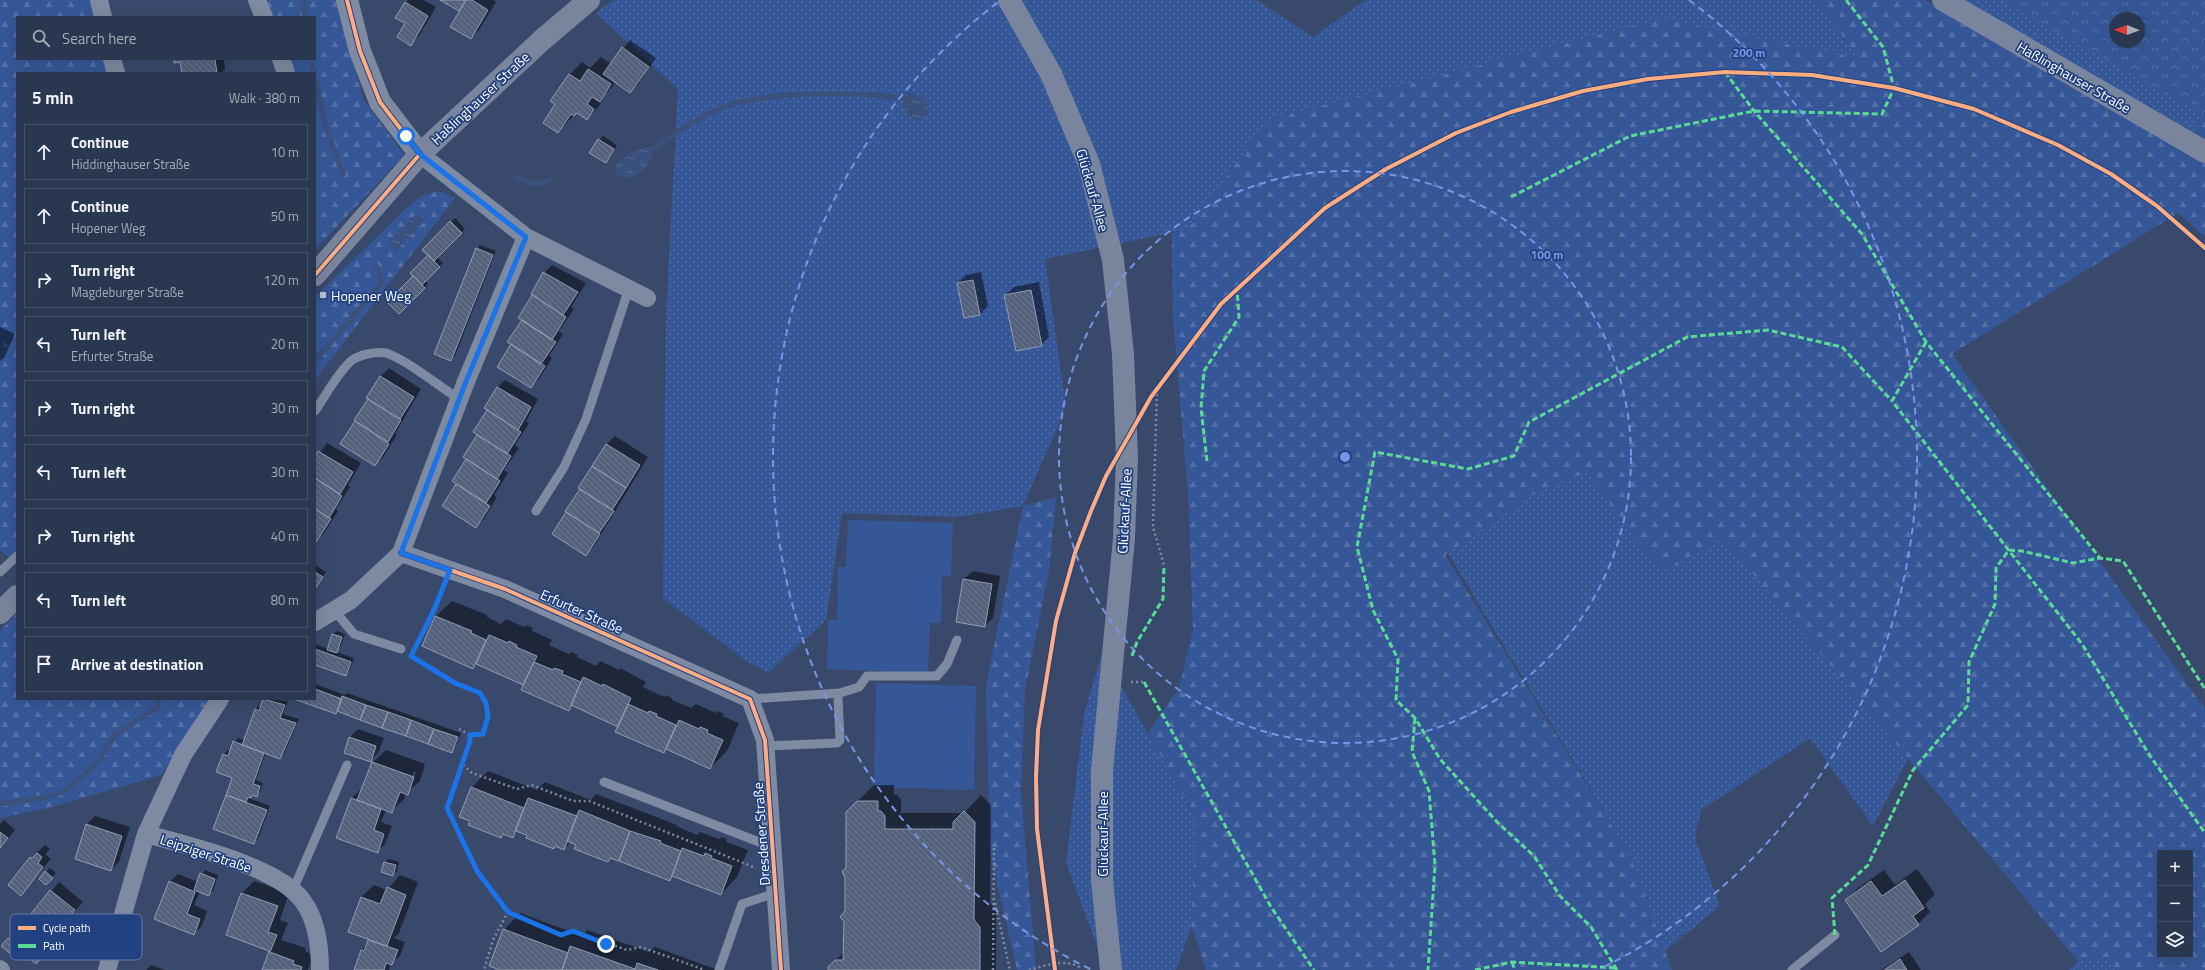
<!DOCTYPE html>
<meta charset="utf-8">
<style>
:root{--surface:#2a3750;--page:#36425a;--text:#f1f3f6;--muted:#a5acb7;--line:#465167}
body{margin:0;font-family:"Titillium Web",sans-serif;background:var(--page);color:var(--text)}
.controls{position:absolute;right:12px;bottom:12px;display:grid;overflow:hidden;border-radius:0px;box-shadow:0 4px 16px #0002}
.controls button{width:36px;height:36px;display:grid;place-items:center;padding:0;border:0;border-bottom:1px solid var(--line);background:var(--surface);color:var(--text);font:20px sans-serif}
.compass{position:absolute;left:2109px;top:12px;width:36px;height:36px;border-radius:50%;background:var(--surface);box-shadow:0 4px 16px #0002;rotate:271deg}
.stop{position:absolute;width:12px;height:12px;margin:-9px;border:3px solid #1a73e8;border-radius:50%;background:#fff}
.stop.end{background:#1a73e8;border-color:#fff;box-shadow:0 1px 4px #0008}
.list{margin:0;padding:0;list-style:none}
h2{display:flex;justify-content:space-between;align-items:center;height:52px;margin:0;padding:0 16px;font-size:17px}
h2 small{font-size:13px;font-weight:400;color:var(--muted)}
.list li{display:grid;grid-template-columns:26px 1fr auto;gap:12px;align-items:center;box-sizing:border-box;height:56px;margin:0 8px 8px;padding:0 8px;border:1px solid var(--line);border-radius:0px}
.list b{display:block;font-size:15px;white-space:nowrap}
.list p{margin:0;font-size:13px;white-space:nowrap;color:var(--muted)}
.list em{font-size:13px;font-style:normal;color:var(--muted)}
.icon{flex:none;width:22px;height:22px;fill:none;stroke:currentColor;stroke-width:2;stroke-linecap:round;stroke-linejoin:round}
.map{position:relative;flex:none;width:2205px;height:970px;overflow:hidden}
.search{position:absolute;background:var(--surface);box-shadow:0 4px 16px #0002;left:16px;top:16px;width:300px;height:44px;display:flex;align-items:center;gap:10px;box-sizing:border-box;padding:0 14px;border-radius:0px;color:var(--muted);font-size:15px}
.panel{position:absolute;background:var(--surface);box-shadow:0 4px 16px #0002;left:16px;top:72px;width:300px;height:628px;border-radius:0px}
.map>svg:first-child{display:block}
</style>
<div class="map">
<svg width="2205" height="970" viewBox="0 0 2205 970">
<defs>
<pattern id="grass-dots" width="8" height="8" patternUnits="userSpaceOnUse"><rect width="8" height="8" fill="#365797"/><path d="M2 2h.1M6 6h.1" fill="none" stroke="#5470a7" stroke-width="1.8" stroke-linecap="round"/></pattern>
<pattern id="forest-firs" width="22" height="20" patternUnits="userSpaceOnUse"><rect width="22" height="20" fill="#365797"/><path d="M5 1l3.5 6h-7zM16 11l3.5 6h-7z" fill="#5470a7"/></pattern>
<pattern id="park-crowns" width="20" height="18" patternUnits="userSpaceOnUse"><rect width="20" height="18" fill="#365797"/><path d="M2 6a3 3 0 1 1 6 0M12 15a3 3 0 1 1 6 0" fill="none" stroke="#5470a7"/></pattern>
<pattern id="water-ripples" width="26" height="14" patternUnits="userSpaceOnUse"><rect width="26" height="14" fill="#3a507d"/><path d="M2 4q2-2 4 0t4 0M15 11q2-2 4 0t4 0" fill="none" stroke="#586a90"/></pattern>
<pattern id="building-back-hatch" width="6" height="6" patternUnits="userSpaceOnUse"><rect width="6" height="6" fill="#54617d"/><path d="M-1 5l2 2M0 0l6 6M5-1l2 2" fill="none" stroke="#6e7990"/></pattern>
</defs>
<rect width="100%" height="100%" fill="#38496b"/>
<path fill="url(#grass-dots)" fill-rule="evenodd" d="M614 0H1256L1313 37 1366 0H1817L1858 59 1661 19 1269 119 1188 229 1045 259 1066 407 1023 506 957 517 842 513 826 620 768 673 748 662 663 598 666 314 678 89 596 13Z
M1960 0H2178L2205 81 2196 139ZM2115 18H2139V42H2115Z
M1587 471 1637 541 1667 571 1723 538 1908 759 1873 826 1810 738 1701 810 1695 838 1720 906 1665 951 1630 855 1448 553 1534 494Z
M1102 653 1197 820 1192 925 1176 970H1101L1103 962 1066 863 1084 714Z
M2103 957 2115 970H2069L2078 961Z"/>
<path fill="url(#forest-firs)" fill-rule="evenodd" d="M0 0H96L99 17H17V59H108L112 73H17V562L0 551Z
M268 0H338L349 50 364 100 404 155 315 250V73H290L285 59H315V17H271Z
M1817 0H1925L2205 163V237L2178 213 1952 354 2205 709V970H2115L2103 957 2078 961 1723 538 1667 571 1637 541 1587 472 1534 494 1445 555 1630 855 1672 970H1206L1191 924 1197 819 1148 733 1179 688 1193 629 1188 493 1173 318 1172 233 1188 229 1269 119 1661 19 1858 58ZM2160 853H2190V955H2160Z
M2205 81V145L2196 139Z
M439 191 455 198 315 380V297L413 202 423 195Z
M1056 497 1049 570 1025 690 1021 793 1036 970H1017L990 853 986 685 1023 506Z
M17 613V699H212L161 775 52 807 0 818V631Z"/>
<path fill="url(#park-crowns)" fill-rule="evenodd" d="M2001 0H2205V116ZM2115 18H2139V42H2115Z"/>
<path fill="#365797" d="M848 520 953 523 951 577 942 576 941 623H930L928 673 827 669 828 620H837L838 567H846Z
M876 683 976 686 974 790 874 787Z"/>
<path fill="url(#water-ripples)" d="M906 93C921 93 929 99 929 114L917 120 908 116 902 106Z
M657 146 646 168 631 179 619 176 614 169C622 154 640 147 657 146Z
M417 213 425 221 396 251 388 243Z"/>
<path fill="#0007" fill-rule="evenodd" d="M408 0H423L436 7 419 36 411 44 406 23V3Z
M442 0H493L496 2 479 30 471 38 460 11Z
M630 40 656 58 638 84 630 92 616 82 605 95 599 106 587 118 577 112 558 132 557 104 569 75 582 62 590 68 601 57 611 64Z
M175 59H224L225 69 221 73H183L181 61Z
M603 136 617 145 606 162 599 140Z
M455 218 465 229 437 257 443 263 425 280 428 284 399 313 415 276 429 255 424 250Z
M480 245 496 251 455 356 451 360 477 249Z
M552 265 586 283 571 307 574 309 559 331 563 334 549 356 552 358 539 379 530 387 512 344 523 320 519 317 534 295 532 294 544 273Z
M981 272 988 306 980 314 958 283 966 275Z
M1039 282 1049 337 1041 345 1005 295 1014 287Z
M0 327 15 334 4 358 0 361Z
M389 368 421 389 395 434 397 435 383 457 375 465 342 444 381 376Z
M505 380 538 399 526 421 529 423 515 445 519 448 504 470 508 473 494 495 497 497 484 519 475 527 443 506 457 484 454 481 468 459 464 457 479 434 474 432 489 409 497 388Z
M615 436 648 457 594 546 585 555 553 534 607 444Z
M327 443 361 463 348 485 350 487 336 509 338 511 324 533 316 541 315 459Z
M315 565 326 572 315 589Z
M973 571 1000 576 993 618 985 626 964 579Z
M452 601 487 615V617L501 624 506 619 524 627 526 625 533 628 532 631 552 640 549 645 569 654 571 652 578 655 577 657 596 666 600 661 619 670 620 668 646 682 643 687 664 697 666 695 672 698V700L691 708 696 704 716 713 718 711 724 714 722 716 739 723 727 751 710 768 667 749 664 752 619 726 572 705 568 709 525 684 478 663 473 668 435 617Z
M337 631 345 634 340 648 336 652 354 658 349 671 345 675 315 664V644L328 649 333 634Z
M315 684 345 695 347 693 461 733 455 748 452 751 338 711 336 713 297 699H315Z
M264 699 288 701 283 714 299 719 284 754 280 757 266 752 256 780 263 783 260 792 249 798 270 806 258 839 254 843 214 828 233 778 217 772 224 754 228 750 231 751 234 742 238 738 244 740 255 710 259 706 262 707Z
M358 729 384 738 378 753 370 761 345 752 350 737Z
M386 750 425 764 420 781 406 793 404 799 391 812 386 810 381 822 392 826 385 844 377 852 358 800 352 798 360 790 362 791 373 762ZM414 771 416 772 413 780H411Z
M488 771 537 790 545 782 591 800 596 794 677 825 676 826 697 835 700 832 719 839 722 837 727 839 726 842 748 850 737 877 721 894 673 876 670 879 611 857 608 861 571 841 564 849 556 846 554 848 518 831 513 836 505 833 501 837 460 816 472 787Z
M874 785H894V795H897L901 800V813H964L981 795 991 805 990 903 996 910V970H829V967L844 952 846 877 843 871 847 867V812Z
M95 816 130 827 119 862 111 870 87 824Z
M4 820 15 830 0 848V824Z
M45 845 50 849 45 854 51 859 20 894 31 858Z
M389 859 399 862 397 871 393 875 385 862Z
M50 868 56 873 50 880 46 872Z
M1917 869 1935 894 1925 904 1930 912 1918 924 1846 900 1858 888 1884 870 1895 885Z
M205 870 218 875 213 891 209 894 200 891 194 905 207 911 202 926 193 934 169 882 178 874 198 882Z
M400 875 418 882 399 933 394 938 405 942 400 956 391 963 389 970H355L362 950 370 939 361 897 374 885 387 890Z
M254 881 289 893 280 920 288 923 281 940 306 948 305 951 313 955 308 970H263L271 951 227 935 242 893Z
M59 882 83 902 51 940 54 942 44 954 3 946 17 930 22 934 35 918 31 915Z
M520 913 582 936 587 930 649 952 655 947 718 970H501L504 930Z
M1909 952 1921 970H1881Z
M151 965 165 970H146Z"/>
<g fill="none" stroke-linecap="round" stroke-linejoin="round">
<path stroke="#3a507d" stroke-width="5.5" d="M303 0 305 17
M311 59 314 73
M315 79 327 130 343 174
M657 146C682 129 707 111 737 103 783 91 856 92 904 98
M517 178 536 185 551 180
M315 361 379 286 381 281 377 267
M0 804 47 797 66 791 99 760 115 735 158 707 159 699"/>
</g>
<path fill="url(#building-back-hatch)" stroke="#919cb0" d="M440 0H466L459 11Z
M466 0H472L488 10 471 39 450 27Z
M405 2 428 16 411 46 397 37 405 23 395 18Z
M622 47 649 67 630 93 603 74Z
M174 59H215L217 73H182L180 62 174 63Z
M588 69 611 84 600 102 592 97 587 104 594 109 587 120 577 113 574 116 571 114 558 133 543 123 555 104 550 101 569 74 580 81Z
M598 139 614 149 606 163 589 153Z
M450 221 462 233 434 261 422 250Z
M476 248 493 255 451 361 434 354Z
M428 255 440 267 422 285 410 273Z
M543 272 578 292 563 315 531 294Z
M413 276 425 288 399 314 387 302Z
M973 280 980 315 964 318 957 283Z
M1031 290 1042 346 1016 351 1004 295Z
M532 295 566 317 552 340 518 318Z
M522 320 556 342 541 364 507 342Z
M511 344 545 366 531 388 497 367Z
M380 376 414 397 400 419 366 398Z
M497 387 531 407 518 430 484 408Z
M368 399 401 420 388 442 354 420Z
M487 410 521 432 507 454 473 432Z
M355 421 389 444 375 466 340 444Z
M477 435 511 456 497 479 463 457Z
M606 444 640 465 626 488 592 466Z
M318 451 353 472 340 494 315 478V456Z
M466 459 500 481 486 503 452 481Z
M592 466 626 488 612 510 578 488Z
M315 478 342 496 329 518 315 509Z
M456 484 490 506 476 528 442 506Z
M580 489 614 511 599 533 565 511Z
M315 509 331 519 316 542 315 541Z
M566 512 600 534 586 556 552 534Z
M315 572 323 577 315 589Z
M963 579 992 584 985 627 956 622Z
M435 616 472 631 471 633 486 640 473 669 422 646Z
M332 634 342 637 337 653 327 650Z
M489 635 508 643 509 641 517 645 516 647 537 656 523 685 476 664Z
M315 649 351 662 346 676 315 665Z
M534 662 553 670 554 668 563 671 562 674 581 682 569 711 521 690Z
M583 677 602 686 603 684 631 698 618 727 571 705Z
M315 689 342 699 336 714 294 699H315Z
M342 696 366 705 360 720 337 711Z
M263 699 285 705 280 718 296 723 280 759 242 745 255 709 259 711Z
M628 704 648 713 649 711 657 714 656 716 676 725 664 753 615 732Z
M366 705 388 712 382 728 360 720Z
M388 712 411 720 406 736 382 728Z
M411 720 434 729 428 744 406 736Z
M679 720 699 729 700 727 708 730 707 733 723 740 710 769 666 749Z
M434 729 458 737 452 753 428 744Z
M349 737 376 746 371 762 344 753Z
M233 741 264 753 253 784 260 786 257 797 252 795 251 798 248 797 246 802 226 795 232 778 216 772 223 754 228 756Z
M372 762 414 777 408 795 400 792 392 813 357 800Z
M471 787 524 808 513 838 503 834 501 838 468 825 470 821 459 817Z
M226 795 267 810 254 844 213 829Z
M351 798 381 809 374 830 384 834 378 853 336 838Z
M528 798 577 816 564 850 555 846 554 849 526 838 527 835 515 831Z
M857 801H878V811H881L885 816V829H953V822L964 811 975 822 974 920 980 927V970H828V967L835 960H843L844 921 840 917 845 911V878L842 871 846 868V812Z
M579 810 630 831 619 861 610 858 608 862 574 849 576 845 567 841Z
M86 824 122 836 111 871 75 859Z
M630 831 661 841 660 843 681 851 670 881 619 861Z
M0 832 8 838 0 848Z
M682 848 704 856 705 853 712 856 711 858 732 866 721 895 672 876Z
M37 853 42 857 38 863 43 867 21 896 8 885 30 857 32 858Z
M384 862 396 865 393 876 381 872Z
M45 871 53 878 46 885 39 879Z
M200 873 215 879 209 896 194 890Z
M1905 880 1924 908 1913 916 1919 925 1881 952 1845 900 1871 881 1882 896Z
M169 881 195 892 187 914 200 919 194 935 154 919Z
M387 887 406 895 387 946 348 932 361 897 380 904Z
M50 890 75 910 56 934 30 915Z
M241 893 278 906 268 932 277 935 270 952 294 961 293 964 302 967 301 970H262L269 951 226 935Z
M34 917 56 934 44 948 47 951 36 964 19 950 13 956 1 946 8 938 14 942Z
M503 929 568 953 562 970H500L489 966Z
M368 940 398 950 392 965 386 963 384 970H354L361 950 364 951Z
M570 946 635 969V970H562Z
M1900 959 1907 970H1884Z
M637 963 658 970H635Z"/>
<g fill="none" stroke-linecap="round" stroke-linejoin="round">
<path stroke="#7d8aa1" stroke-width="2.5" stroke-dasharray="2 3" stroke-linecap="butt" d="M1157 389 1153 527 1164 565
M415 647 444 586
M412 657 455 683 480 693 486 703 489 716 483 733 470 735
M1131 682H1144
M459 729 470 735V741L447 808 477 871 508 912 493 940 484 970
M463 765 472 773 517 789 532 785 573 801H589L756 868
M995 903 1010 970
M508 912 561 935 573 931 627 950 641 947 705 970
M993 970 994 844
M1029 970C1044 966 1065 958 1079 967V970"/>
<path stroke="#7d8aa1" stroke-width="9" d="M315 411C326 395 336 375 351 361 358 355 376 351 386 353 407 360 439 386 459 399
M536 511 564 467 586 419 629 288
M0 572 17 556
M334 610 354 634 401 649
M750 699 840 693 859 687 867 676H937L947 664 957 640
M766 746 837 743 840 740 838 697 836 693
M604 782 772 847
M293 890 347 765
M719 970 742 904 776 893
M1792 970 1835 935"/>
<path stroke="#7d8aa1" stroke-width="18" d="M99 0 103 17
M257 0 264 17
M112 59 116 73
M281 59 286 73
M420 154 526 237 647 298
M401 553 505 589 750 699 765 740 781 970
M315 622 351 600 401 553 465 384 526 237
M146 834C186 845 277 866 302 900 317 919 320 946 320 970
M0 969 1 970
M107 970 146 834 183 755 220 699"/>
<path stroke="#7d8aa1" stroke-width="22" d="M347 0 360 51 380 102 420 154"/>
<path stroke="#79859d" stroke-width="22" d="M1009 0 1051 74 1089 164 1113 260 1123 354 1127 458 1124 538 1102 770V880L1111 970
M1943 0 2205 152
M315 275 420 154 542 40 589 0
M0 613 17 596"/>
<path stroke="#5adb95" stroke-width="3" stroke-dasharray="6 3" stroke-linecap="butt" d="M1725 72 1754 111 1862 234 1926 342 2100 558
M1511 197 1630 136 1754 111 1882 114 1894 88 1883 47 1846 0
M1926 342 1892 401 2082 644 2150 756 2205 833
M1207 461 1201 408 1204 371 1239 317 1237 289
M1132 656 1137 642 1163 599 1164 565
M1144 682 1271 907 1314 970
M1415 718 1412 752 1429 791 1435 865 1428 970
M1835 935 1832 898 1868 865 1913 770 1968 705 1969 662 1995 604 1996 568 2009 550 2022 551 2073 563 2100 558 2123 561 2205 689
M1512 962 1515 970
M1475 970 1512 962 1617 968
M1617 970 1591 927 1560 896 1534 856 1498 823 1440 759 1415 718 1396 700 1398 659 1373 610 1357 547 1375 452 1468 469 1514 456 1529 422 1687 337 1768 330 1842 347 1892 401"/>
<defs>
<path id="cycleway" d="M315 275 420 154 380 102 360 51 347 0
M401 553 505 589 750 699 765 740 781 970
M1055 970 1037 829 1036 777 1038 730 1056 621 1075 553 1091 511 1106 476 1151 397 1221 304 1325 208 1386 169 1456 133 1511 112 1583 91 1648 79 1725 72 1812 75 1894 88 1974 109 2058 145 2111 174 2157 206 2205 248"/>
</defs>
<use href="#cycleway" stroke="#224181" stroke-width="6"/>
<use href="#cycleway" stroke="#ffac80" stroke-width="4"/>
</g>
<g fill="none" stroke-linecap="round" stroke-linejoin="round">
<path stroke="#1a73e8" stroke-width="5" d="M406 136 420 154 526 237 465 384 401 553 450 570 434 610 411 656 455 683 480 693 486 703 488 716 483 734 470 735V741L447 808 477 871 508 912 561 935 573 931 606 944"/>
</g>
<g fill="none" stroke="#7795e8" stroke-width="2" stroke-dasharray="7 5">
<circle cx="1345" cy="457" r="286"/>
<path d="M1090 969A572 572 0 0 1 1001 0M1689 0A572 572 0 0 1 1600 969"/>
</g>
<rect fill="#b9bfcb" stroke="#224181" stroke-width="1.5" x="319" y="291" width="8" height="8" rx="2"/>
<g text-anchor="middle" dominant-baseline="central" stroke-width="3.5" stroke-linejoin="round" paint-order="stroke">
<g font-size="14" fill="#fff" stroke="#224181">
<text transform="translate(2074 77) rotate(30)">Haßlinghauser Straße</text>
<text transform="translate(480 98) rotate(-43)">Haßlinghauser Straße</text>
<text transform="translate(1093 190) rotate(74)">Glückauf-Allee</text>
<text transform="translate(1124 511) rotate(-87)">Glückauf-Allee</text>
<text transform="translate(582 611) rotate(24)">Erfurter Straße</text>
<text transform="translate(761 834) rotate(-94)">Dresdener Straße</text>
<text transform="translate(1102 834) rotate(-90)">Glückauf-Allee</text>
<text transform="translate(206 853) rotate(18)">Leipziger Straße</text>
</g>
<g font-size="14" fill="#fff" stroke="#224181" text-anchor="start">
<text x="331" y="295">Hopener Weg</text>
</g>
</g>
<rect x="10" y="914" width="132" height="46" rx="6" fill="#224181" stroke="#647aa7" stroke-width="1"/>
<rect x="18" y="926" width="18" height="4" fill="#ffac80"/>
<rect x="18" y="944" width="18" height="4" fill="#5adb95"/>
<g font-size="11" fill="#fff">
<text x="43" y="932">Cycle path</text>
<text x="43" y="950">Path</text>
</g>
<circle cx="1345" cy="457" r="6" fill="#7795e8" stroke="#224181" stroke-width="2"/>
<g font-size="12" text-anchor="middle" font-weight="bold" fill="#7795e8" stroke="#224181" stroke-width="3.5" stroke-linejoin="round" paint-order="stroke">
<text x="1749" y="57">200 m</text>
<text x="1547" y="259">100 m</text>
</g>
</svg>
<div class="controls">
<button>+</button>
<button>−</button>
<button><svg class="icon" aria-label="layers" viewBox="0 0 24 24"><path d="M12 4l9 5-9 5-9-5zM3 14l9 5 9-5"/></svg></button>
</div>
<svg class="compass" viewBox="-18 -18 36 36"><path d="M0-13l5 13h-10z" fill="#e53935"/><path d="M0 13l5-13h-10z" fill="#a5acb7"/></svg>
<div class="stop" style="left:406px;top:136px"></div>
<div class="stop end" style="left:606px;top:944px"></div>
<div class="search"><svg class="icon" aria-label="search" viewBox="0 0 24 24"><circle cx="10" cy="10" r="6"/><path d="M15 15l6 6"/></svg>Search here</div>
<section class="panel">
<h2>5 min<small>Walk · 380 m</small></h2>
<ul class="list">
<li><svg class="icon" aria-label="ahead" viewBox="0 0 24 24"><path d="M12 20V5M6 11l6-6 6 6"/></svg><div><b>Continue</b><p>Hiddinghauser Straße</p></div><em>10 m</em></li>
<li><svg class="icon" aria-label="ahead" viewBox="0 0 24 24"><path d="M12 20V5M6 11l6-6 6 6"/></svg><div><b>Continue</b><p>Hopener Weg</p></div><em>50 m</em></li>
<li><svg class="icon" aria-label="right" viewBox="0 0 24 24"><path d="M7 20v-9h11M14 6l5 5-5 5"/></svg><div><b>Turn right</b><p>Magdeburger Straße</p></div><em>120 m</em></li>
<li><svg class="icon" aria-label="left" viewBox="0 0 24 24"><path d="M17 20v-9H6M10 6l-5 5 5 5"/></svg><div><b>Turn left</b><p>Erfurter Straße</p></div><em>20 m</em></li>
<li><svg class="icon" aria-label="right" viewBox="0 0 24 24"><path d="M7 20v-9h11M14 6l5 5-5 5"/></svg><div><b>Turn right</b></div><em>30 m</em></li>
<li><svg class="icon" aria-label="left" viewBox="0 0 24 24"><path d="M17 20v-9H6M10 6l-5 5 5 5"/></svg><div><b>Turn left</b></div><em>30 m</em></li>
<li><svg class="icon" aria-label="right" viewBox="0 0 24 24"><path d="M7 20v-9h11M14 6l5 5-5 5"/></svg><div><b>Turn right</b></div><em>40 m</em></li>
<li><svg class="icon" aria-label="left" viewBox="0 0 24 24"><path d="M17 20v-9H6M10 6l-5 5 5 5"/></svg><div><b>Turn left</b></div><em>80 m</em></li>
<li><svg class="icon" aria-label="arrive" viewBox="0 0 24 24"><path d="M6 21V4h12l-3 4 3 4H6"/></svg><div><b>Arrive at destination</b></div></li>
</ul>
</section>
</div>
